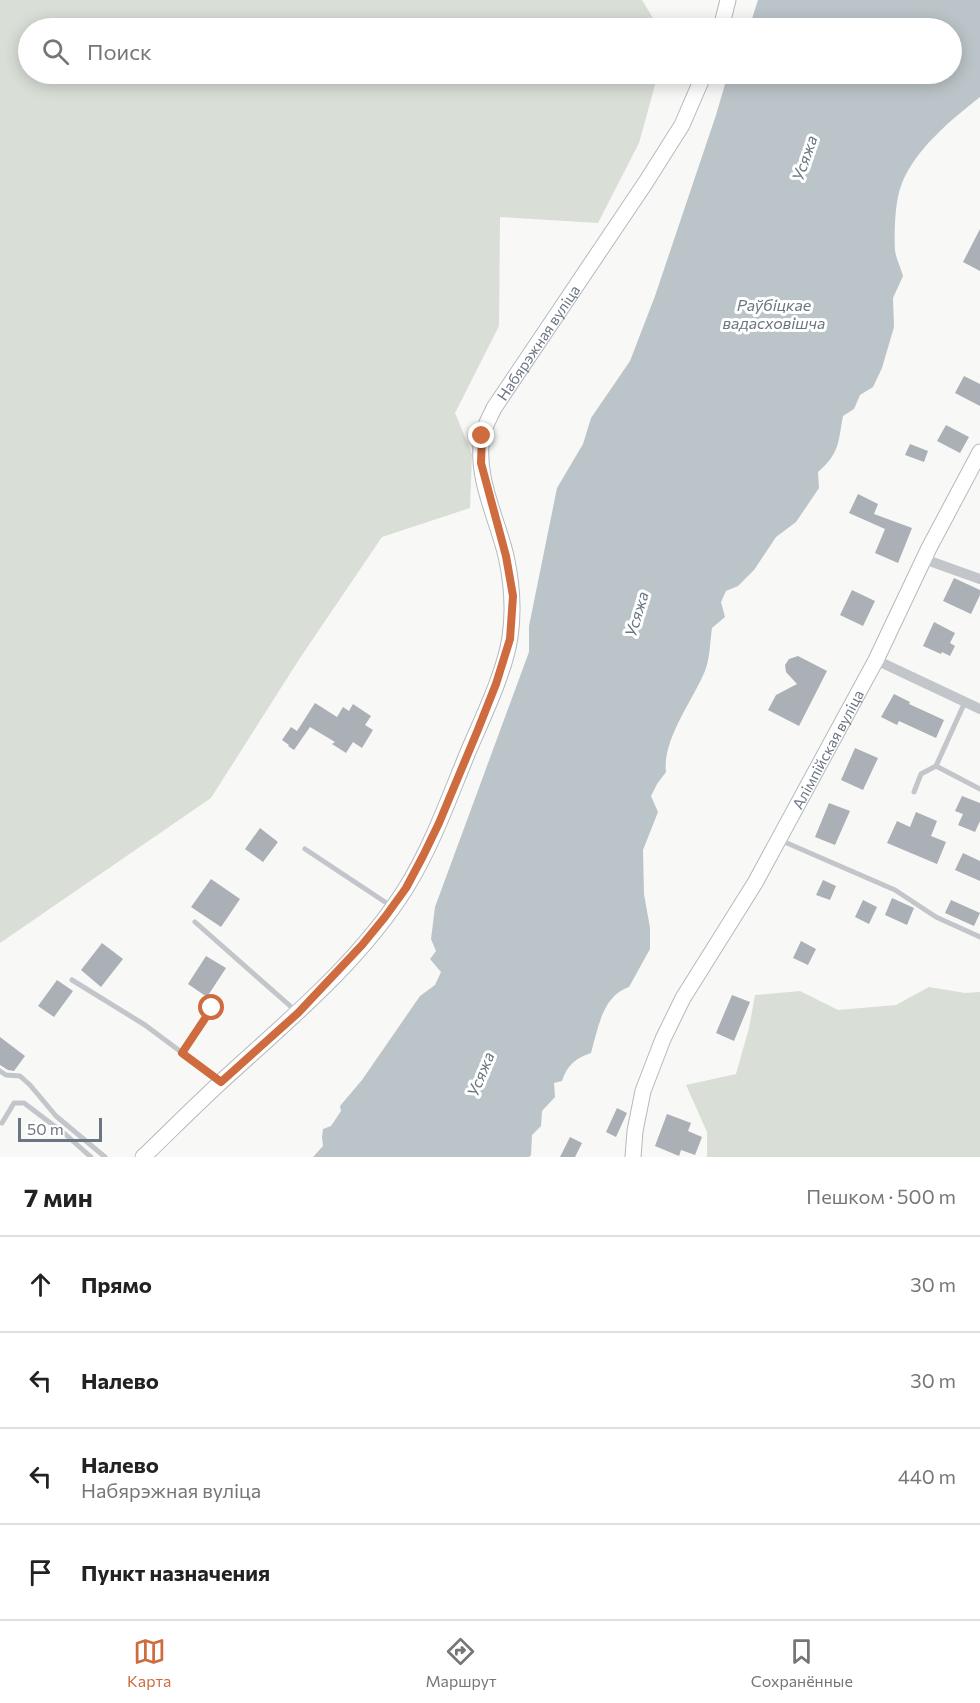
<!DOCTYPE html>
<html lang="ru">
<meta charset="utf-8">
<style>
:root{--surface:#fff;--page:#f6f6f6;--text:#222;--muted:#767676;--line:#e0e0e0;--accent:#ce6b3f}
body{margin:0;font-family:Commissioner,sans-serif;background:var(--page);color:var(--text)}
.scale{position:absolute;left:18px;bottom:15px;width:84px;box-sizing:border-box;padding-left:6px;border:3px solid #6b7683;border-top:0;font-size:16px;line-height:21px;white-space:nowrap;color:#6b7683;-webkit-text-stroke:4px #fff;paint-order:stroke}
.stop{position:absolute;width:18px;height:18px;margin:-14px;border:4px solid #ce6b3f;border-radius:50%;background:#fff}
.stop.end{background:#ce6b3f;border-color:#fff;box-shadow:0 2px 6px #0008}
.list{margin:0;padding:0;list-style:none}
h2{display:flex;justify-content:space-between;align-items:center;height:78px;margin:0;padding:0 24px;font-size:26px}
h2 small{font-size:20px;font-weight:400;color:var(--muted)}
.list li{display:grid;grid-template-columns:39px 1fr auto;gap:18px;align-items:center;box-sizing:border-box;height:96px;padding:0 24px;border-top:2px solid var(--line)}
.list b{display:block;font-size:22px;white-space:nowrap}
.list p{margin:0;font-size:20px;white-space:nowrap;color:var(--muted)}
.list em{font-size:20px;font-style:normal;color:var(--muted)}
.icon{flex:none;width:33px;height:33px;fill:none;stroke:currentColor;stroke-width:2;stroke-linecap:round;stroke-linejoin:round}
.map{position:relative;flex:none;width:980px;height:1157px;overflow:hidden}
.search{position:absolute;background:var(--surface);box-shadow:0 3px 15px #0003;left:18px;right:18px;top:18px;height:66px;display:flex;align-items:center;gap:15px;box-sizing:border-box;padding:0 21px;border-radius:33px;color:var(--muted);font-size:22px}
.sheet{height:462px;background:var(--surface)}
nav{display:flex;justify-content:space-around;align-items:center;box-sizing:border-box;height:84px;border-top:2px solid var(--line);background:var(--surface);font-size:16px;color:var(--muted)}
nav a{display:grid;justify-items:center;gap:3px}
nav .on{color:var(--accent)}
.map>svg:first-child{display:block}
</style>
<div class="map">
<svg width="980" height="1157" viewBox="0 0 980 1157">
<rect width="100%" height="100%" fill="#f8f8f6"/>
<path fill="#d9ded7" d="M0 0H642L659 28H28V74H658L639 143 598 223 500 217 499 326 455 413 472 454 470 508 382 537 300 658 211 798 0 943Z
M929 987 965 993 980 992V1157H707V1132L686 1085 736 1074 749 1028 755 995 800 991 838 1010 896 1005Z"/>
<path fill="#bbc4c8" d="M758 0H980V97C952 119 913 151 901 186 895 201 894 233 895 250 896 259 901 268 903 276L893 298 894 327 882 368 873 387 860 395 854 409 843 416C838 442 840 453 818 472L819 488 796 522 776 537 754 570 738 586 726 591 721 602 725 617 712 628C710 642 710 658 705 671 693 700 662 740 666 772L657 784 651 796 658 812 643 850 644 894 650 928V949L629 987C602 996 598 1029 591 1053 576 1058 567 1065 562 1081L554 1083 555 1097 542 1111 541 1126 532 1135 531 1155 529 1157H313L323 1146 322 1137 323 1129 331 1126 341 1111 340 1106 362 1080 420 996 435 985 441 972 430 959 436 951 431 939 435 907 529 652V626L557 488 583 444 591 418 630 361 655 296 716 115 728 74H952V28H749Z"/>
<path fill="#aab0b5" d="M980 229V271L963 262Z
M964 376 980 384V406L955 393Z
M946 425 969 437 960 453 937 441Z
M910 444 928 451 924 462 905 455Z
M858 494 878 504 874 514 912 528 898 563 875 553 885 529 849 513Z
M954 578 980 590V595L971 614 943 601Z
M852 590 875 601 863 626 840 615Z
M934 622 955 633 950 643 955 646 950 656 942 652 941 654 923 646Z
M798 656 827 671 799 726 768 710 776 695 797 684 786 672 785 665 789 659Z
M894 694 910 702 909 704 944 720 936 738 899 721 897 725 881 717Z
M315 703 337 717 343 707 349 711 353 704 371 716 365 725 373 730 362 748 353 742 346 753 332 744 335 742 310 727 294 750 288 746 289 745 282 740 291 727 297 731Z
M855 748 878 758 863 790 841 780Z
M962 796 980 803V821L975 832 958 825 963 814 955 811Z
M829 803 850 811 835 845 815 837Z
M916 812 937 821 931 836 946 842 937 864 887 843 897 821 910 827Z
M260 828 278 842 263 862 245 849Z
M963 853 980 861V881L955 870Z
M211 879 240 899 221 927 191 907Z
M823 880 836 886 830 900 816 895Z
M892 898 914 908 907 925 885 915Z
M863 900 877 907 869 924 855 917Z
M951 900 980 913 974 926 945 913Z
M801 941 816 949 808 965 793 958Z
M102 943 123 959 101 987 81 970Z
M206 956 226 968 207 997 188 984Z
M57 980 73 991 54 1017 38 1006Z
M732 995 750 1002 734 1041 716 1033Z
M0 1037 25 1056 14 1071 8 1070 0 1065Z
M617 1108 627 1113 616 1137 606 1132Z
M667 1114 691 1123 688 1131 702 1137 695 1155 681 1150 679 1156 655 1146Z
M570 1137 582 1143 575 1157H560Z"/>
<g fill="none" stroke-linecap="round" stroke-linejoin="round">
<defs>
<g id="secondary">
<path d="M721 28 728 0"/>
<path id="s1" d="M143 1157C169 1132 195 1106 222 1081 285 1023 359 963 406 888 432 846 449 798 468 752 482 719 505 672 510 637 514 610 512 583 506 556 497 518 475 477 482 437 484 427 490 417 494 408L646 182 682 125 704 74"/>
<path id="s2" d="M633 1157 635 1131 643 1091 663 1039 683 998 755 883 876 660 929 548 980 452"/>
</g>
</defs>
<use href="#secondary" stroke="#b5b9bd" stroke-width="17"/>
<path stroke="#c2c5c9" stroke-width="5" d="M936 766 980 789
M914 792 921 774 936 766 965 702
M780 840 895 890 936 917 980 937
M305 849 391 906
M195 922 297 1012
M72 980 145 1025 220 1081
M182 1053 212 1008
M0 1071 6 1075 20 1076 30 1085 56 1116 105 1157
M2 1123 14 1103H24L65 1134 91 1157"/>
<path stroke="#c2c5c9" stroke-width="10" d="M924 559 980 579
M876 660 980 709"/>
<use href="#secondary" stroke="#fff" stroke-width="15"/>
</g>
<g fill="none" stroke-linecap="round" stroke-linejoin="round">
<path stroke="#ce6b3f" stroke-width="8" d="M212 1008 182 1053 221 1082 298 1013 362 945 385 917 406 888 423 856 439 823 477 732 496 684 510 639 513 596 506 556 481 463 482 436"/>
</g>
<g text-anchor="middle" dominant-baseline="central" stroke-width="6" stroke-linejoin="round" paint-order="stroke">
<g font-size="15" fill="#6b7683" stroke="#fff">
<text stroke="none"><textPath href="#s1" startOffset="964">Набярэжная вуліца</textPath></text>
<text stroke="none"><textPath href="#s2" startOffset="456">Алімпійская вуліца</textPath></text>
</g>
<g font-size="16" font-style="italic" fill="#67767f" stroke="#fff">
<text transform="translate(804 158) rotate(-71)">Усяжа</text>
<text x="774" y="304">Раўбіцкае<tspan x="774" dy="18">вадасховішча</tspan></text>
<text transform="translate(636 614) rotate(-73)">Усяжа</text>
<text transform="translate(480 1074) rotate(-68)">Усяжа</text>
</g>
</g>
</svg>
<div class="scale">50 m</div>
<div class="stop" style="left:212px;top:1008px"></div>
<div class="stop end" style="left:482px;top:436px"></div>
<div class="search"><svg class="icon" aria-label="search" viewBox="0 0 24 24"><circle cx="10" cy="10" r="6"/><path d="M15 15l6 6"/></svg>Поиск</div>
</div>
<section class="sheet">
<h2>7 мин<small>Пешком · 500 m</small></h2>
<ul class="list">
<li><svg class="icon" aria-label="ahead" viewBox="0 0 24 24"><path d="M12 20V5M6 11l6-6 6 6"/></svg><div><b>Прямо</b></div><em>30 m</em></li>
<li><svg class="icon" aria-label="left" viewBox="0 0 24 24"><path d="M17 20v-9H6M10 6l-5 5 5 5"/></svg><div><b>Налево</b></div><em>30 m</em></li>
<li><svg class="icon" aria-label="left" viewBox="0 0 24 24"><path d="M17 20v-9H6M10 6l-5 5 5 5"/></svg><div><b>Налево</b><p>Набярэжная вуліца</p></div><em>440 m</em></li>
<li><svg class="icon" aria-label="arrive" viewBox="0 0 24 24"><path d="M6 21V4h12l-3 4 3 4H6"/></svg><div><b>Пункт назначения</b></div></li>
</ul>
</section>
<nav>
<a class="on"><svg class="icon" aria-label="map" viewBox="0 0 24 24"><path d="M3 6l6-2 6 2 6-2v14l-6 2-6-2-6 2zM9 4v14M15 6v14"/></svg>Карта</a>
<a><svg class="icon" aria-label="directions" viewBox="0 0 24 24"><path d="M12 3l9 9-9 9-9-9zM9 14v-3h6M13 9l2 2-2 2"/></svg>Маршрут</a>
<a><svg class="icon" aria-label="saved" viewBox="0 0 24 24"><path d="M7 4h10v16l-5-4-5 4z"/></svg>Сохранённые</a>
</nav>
